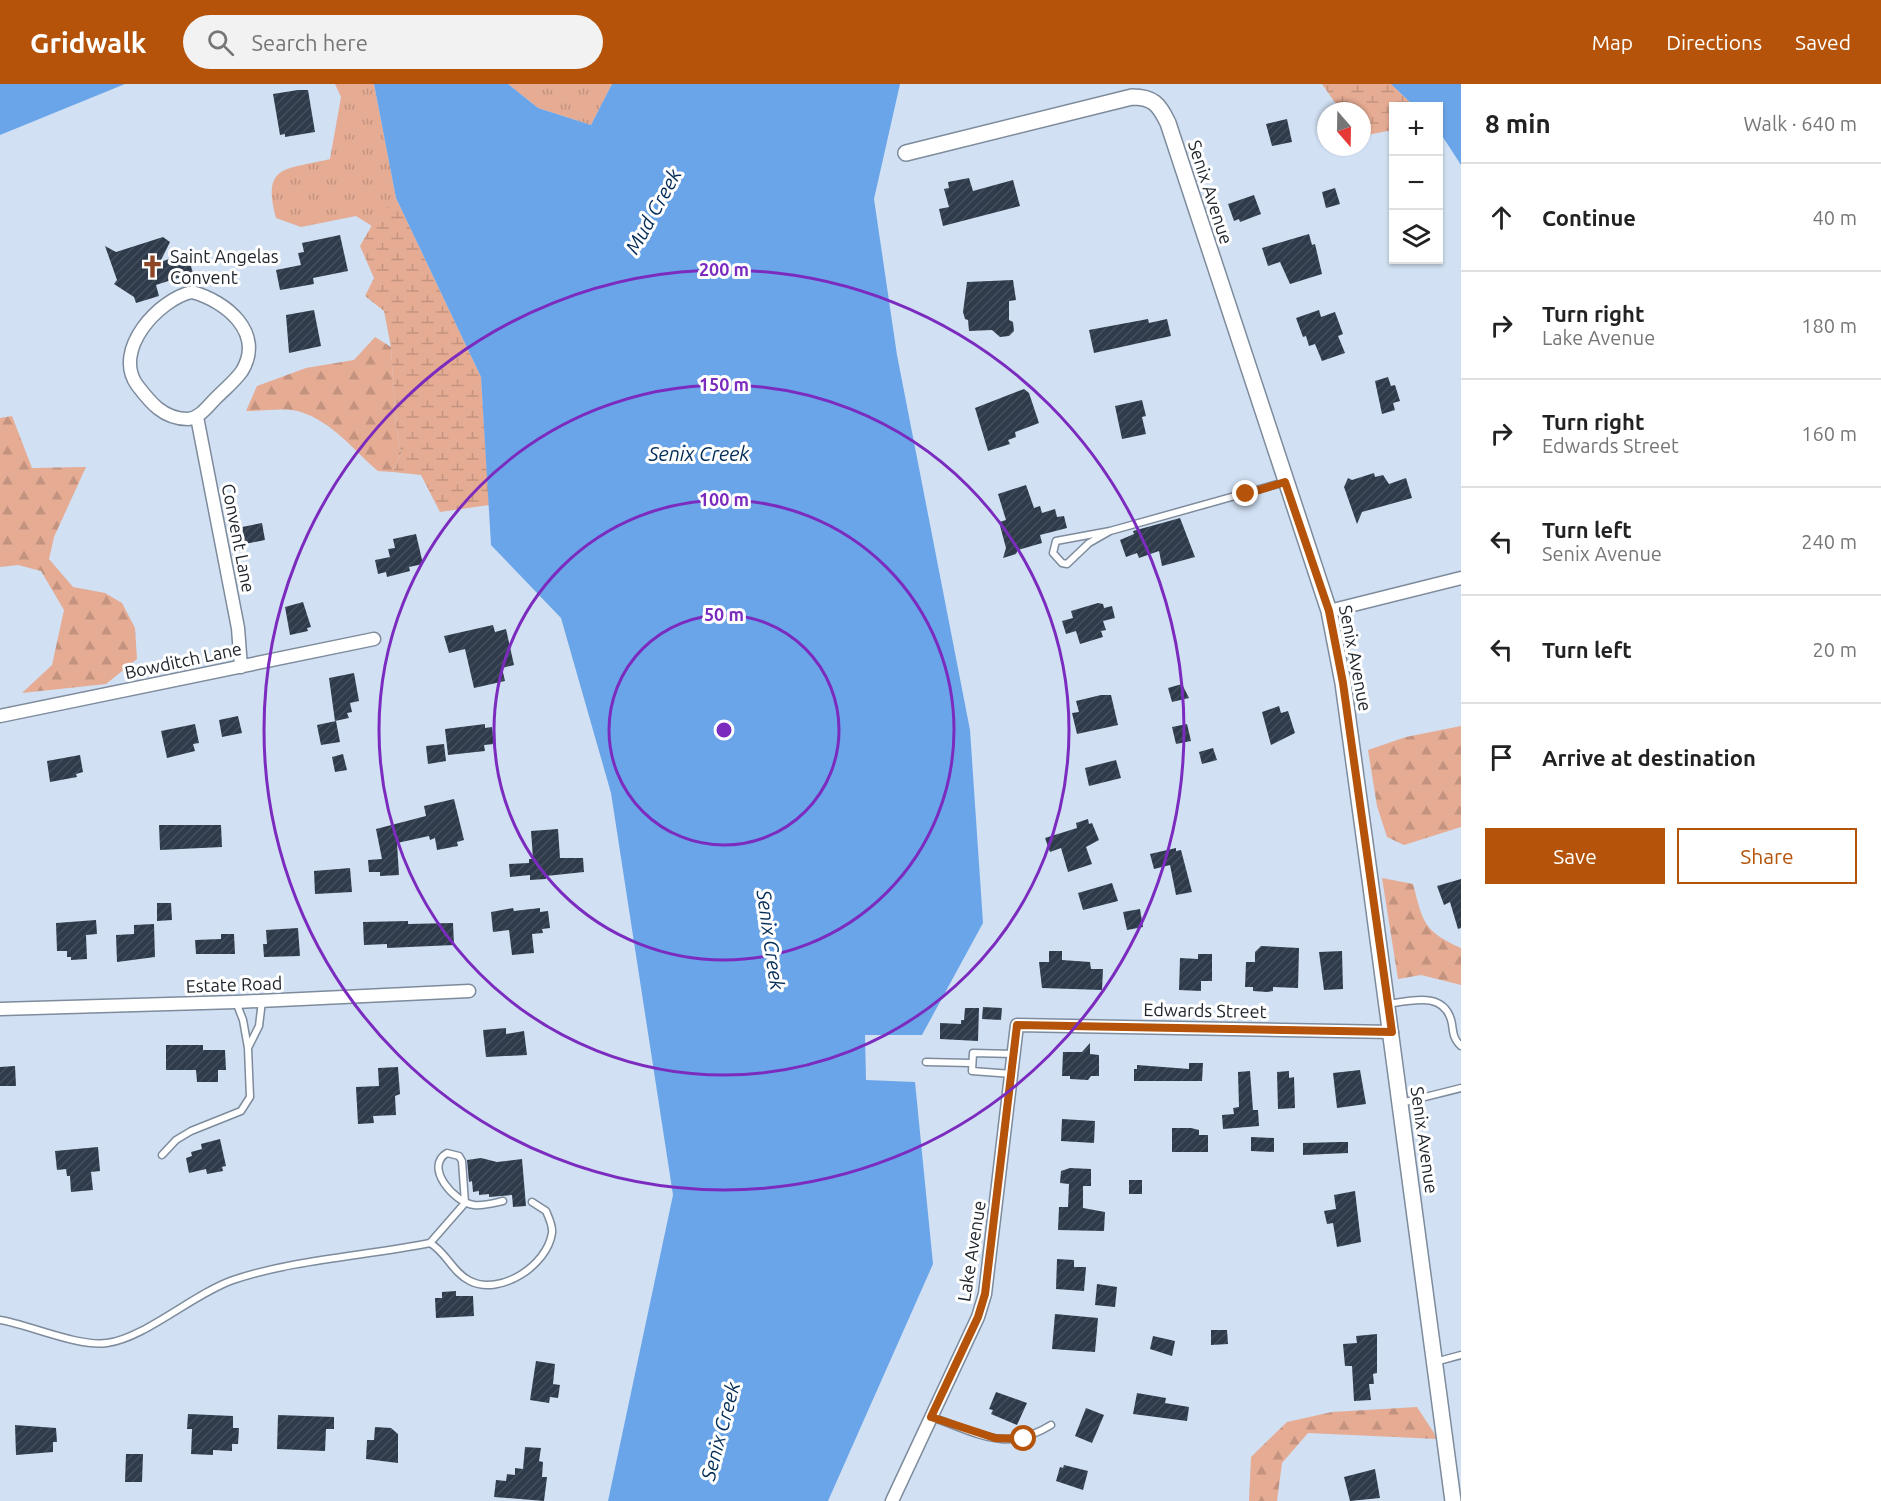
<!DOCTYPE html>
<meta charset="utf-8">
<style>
:root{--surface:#fff;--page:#f2f2f2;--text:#222;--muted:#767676;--line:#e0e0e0;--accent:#b45309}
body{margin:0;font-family:Ubuntu,sans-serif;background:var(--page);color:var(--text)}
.controls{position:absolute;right:18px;top:18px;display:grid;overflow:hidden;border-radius:0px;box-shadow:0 2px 4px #0004}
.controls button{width:54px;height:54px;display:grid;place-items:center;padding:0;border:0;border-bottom:2px solid var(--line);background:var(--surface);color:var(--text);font:30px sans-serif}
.compass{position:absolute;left:1317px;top:18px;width:54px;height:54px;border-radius:50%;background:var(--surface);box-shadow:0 2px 4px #0004;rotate:160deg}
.stop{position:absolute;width:18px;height:18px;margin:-14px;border:4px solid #b45309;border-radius:50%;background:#fff}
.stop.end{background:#b45309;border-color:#fff;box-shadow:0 2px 6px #0008}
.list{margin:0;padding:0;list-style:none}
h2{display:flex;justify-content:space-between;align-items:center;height:78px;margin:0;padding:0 24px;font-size:26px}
h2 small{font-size:20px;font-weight:400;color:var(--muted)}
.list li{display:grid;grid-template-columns:39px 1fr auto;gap:18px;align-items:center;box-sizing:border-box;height:108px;padding:0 24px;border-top:2px solid var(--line)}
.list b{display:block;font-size:22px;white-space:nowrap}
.list p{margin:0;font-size:20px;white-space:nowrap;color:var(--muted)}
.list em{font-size:20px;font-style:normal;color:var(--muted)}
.actions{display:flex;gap:12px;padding:18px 24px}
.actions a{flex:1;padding:14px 0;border:2px solid var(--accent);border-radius:0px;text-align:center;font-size:21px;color:var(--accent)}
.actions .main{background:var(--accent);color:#fff}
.icon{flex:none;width:33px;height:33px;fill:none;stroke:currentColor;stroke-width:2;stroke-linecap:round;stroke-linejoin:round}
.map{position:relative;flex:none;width:1461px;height:1417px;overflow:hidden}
header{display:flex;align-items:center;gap:36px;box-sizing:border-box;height:84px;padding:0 30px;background:var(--accent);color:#fff}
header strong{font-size:28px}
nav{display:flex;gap:33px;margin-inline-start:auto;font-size:21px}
.search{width:420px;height:54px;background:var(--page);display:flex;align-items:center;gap:15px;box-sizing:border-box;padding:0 21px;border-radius:33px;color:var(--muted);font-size:22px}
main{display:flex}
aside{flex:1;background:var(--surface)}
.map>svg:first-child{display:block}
</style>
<header>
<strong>Gridwalk</strong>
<div class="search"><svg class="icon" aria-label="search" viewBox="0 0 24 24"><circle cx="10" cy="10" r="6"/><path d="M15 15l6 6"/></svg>Search here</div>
<nav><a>Map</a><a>Directions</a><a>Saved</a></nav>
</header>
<main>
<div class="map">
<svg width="1461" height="1417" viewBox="0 0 1461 1417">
<defs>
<pattern id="grass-tufts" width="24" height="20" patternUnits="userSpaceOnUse" patternTransform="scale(1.5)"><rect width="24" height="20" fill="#e5ab93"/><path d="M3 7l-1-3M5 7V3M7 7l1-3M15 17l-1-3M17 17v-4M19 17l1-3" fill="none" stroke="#c4937f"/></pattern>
<pattern id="forest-firs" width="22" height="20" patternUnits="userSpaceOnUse" patternTransform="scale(1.5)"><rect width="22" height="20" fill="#e5ab93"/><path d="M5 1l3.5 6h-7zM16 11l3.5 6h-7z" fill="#c4937f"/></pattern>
<pattern id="wetland-marsh" width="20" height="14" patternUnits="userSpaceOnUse" patternTransform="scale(1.5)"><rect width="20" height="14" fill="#e5ab93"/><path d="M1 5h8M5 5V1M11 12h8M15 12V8" fill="none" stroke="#c4937f"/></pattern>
<pattern id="building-hatch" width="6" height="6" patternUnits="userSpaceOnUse" patternTransform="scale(1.5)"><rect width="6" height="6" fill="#2f3b4a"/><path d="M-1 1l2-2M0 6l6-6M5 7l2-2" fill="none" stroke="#444f5c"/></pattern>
</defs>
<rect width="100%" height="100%" fill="#d1e0f3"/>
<path fill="url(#grass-tufts)" d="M335 0H374L396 114 372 142 356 132 301 143 276 134C261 79 287 86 330 75L341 13Z
M508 0H612L591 41 538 24Z"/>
<path fill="url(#forest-firs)" d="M375 253 391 263 396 342 401 369 393 388 378 387C353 366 334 339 301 328 286 323 262 327 246 327L257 302 306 284 354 276Z
M12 332 32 384 86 383 54 453 49 475 73 503 105 509 122 519 135 544 137 575 106 600 22 609 52 581 64 526 41 487 18 481 0 483V334Z
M1461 642V743L1404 761 1387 753 1377 722 1368 666 1406 653Z
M1382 794 1413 800C1423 838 1423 847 1461 864V901L1421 891 1398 895Z
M1417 1323 1438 1355 1308 1349 1282 1379 1277 1417H1249L1251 1373 1287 1338 1332 1328Z"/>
<path fill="url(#wetland-marsh)" d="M1322 0H1391L1414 22H1394L1393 46 1362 52V27H1341Z
M396 114 481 293 489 421 440 428 421 391 393 388 401 369 396 342 391 263 384 227 365 212 374 194 360 162 375 136Z"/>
<path fill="#6ba5e9" d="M0 0H125L0 51Z
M374 0H508L538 24 591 41 612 0H900L874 115 897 271 970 646 983 839 922 951H865L866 996 915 998 933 1180 828 1417H608L673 1111 611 709 561 534 491 461 481 293 396 114Z
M1391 0H1461V81L1439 47 1438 22H1414Z"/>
<path fill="url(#building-hatch)" d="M298 6H308L315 48 285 53V50L280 51 273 10Z
M1287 35 1292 58 1272 62 1266 40Z
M969 94 973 107 1013 96 1020 122 943 142 939 125 949 123 944 105 949 104 948 98Z
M1335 104 1340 120 1326 124 1322 108Z
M1254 111 1261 130 1240 138 1239 135 1234 137 1228 120Z
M1309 150 1312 161 1315 160 1322 190 1290 200 1280 178 1268 182 1262 164Z
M340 151 348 187 313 194 314 200 280 206 276 186 301 181 298 169 304 168 302 159Z
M163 153 170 158 160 178 187 169 193 189 156 201 159 212 136 219 134 213 114 200 117 196 105 162 116 168Z
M1013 196 1016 216 1009 217V236L1013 238 1014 247 1009 252 1000 253 992 246 969 247 968 236 965 235 963 228 967 198Z
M314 226 321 262 289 269 286 231Z
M1319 226 1321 233 1335 228 1343 250 1338 252 1345 269 1322 277 1315 260 1309 262 1306 252 1303 253 1296 234Z
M1148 235 1149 239 1167 235 1171 252 1094 269 1089 246Z
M1388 293 1391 302 1395 301 1400 317 1393 319 1395 326 1382 330 1375 297Z
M1024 305 1029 309 1039 339 1015 348 1016 353 1008 356 1010 360 988 367 975 324Z
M1142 316 1146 332 1142 333 1146 350 1122 355 1115 322Z
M1374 389 1375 393 1383 391 1389 400 1406 394 1412 414 1362 428 1357 440 1344 403 1348 394 1352 396Z
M1026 401 1034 424 1040 422 1042 429 1055 425 1057 433 1064 432 1067 444 1040 451 1042 459 1018 466 1016 470 1003 474 1006 464 999 438 1006 436 998 410Z
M1180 434 1195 473 1162 482 1159 467 1139 474 1137 469 1126 473 1120 456 1134 450 1133 447Z
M262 439 265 456 245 460 242 443Z
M416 450 423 480 409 483 410 487 387 493 386 488 378 490 375 476 390 473 388 465 395 464 393 455Z
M303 518 311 543 307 544 308 547 290 551 285 523Z
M1098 519 1103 520 1104 524 1112 522 1115 534 1103 537 1106 546 1101 547 1103 553 1080 560 1076 547 1066 550 1062 537 1073 534 1071 527Z
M493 541 495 548 506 545 514 581 502 584 505 597 474 604 465 565 449 569 444 552Z
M354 589 359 617 350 619 352 628 347 629 349 634 335 637 329 594Z
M1182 600 1189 614 1172 618 1168 604Z
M1101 611H1111L1118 641 1077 650 1072 629 1079 628 1076 617Z
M1279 622 1281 629 1288 627 1295 649 1271 661 1262 628Z
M238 632 242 649 222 653 219 636Z
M336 637 340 658 321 661 317 641Z
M195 640 199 659 193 660 195 667 167 674 161 647Z
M485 640V644L492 643 494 660 484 661 485 667 448 671 445 645Z
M1187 640 1191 657 1176 660 1172 643Z
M444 660 446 677 428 680 426 662Z
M1213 664 1217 676 1202 680 1199 668Z
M343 670 347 686 335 688 332 673Z
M80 671 83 688 76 690 77 693 50 698 47 677Z
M1116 676 1121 694 1089 702 1085 684Z
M454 715 464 756 457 758 458 762 437 766 435 754 430 756 429 752 397 759 399 791 380 792V788H369L368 776 382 775 376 745 426 732 424 722Z
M1088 735 1089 740 1092 739 1099 756 1086 763 1092 780 1068 788 1061 764 1050 768 1045 754 1077 744 1076 739Z
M159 741H221L222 763 160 766Z
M558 745 560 774H583L584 788 546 792V795L530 796V791L510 793 509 780 529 779V775H533L531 747Z
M1176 764V767L1181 766 1192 808 1176 811 1170 781 1154 785 1150 770Z
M350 784 352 808 315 810 314 787Z
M1461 795V844L1458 845 1450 818 1444 821 1437 802Z
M1112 799 1118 817 1083 826 1078 809Z
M157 819H171L172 836 157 837Z
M513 824 514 827 540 824V828L548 827 550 844 542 845 543 849 532 850 534 869 512 871 509 846 493 848 491 828Z
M1140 825 1143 843 1127 846 1123 828Z
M96 836 97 850 86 851 87 875 71 876V873H67V867H57L56 839Z
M408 837V840L453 839 454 861 387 864V860L364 861 363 838Z
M154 840 155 873 117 878 116 851 134 850V841Z
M298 844 300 872 264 873 263 860H267L266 846Z
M221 850H234L235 870H196L195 856 221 855Z
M1261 862 1299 864 1298 904 1273 903V907L1267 908 1253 907V903H1245L1246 878H1255V868Z
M1049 867H1062V876L1090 878 1091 885H1103L1102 906 1042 904 1039 878H1049Z
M1342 867 1343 905 1324 906 1319 868Z
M1198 870H1212V897H1201V907L1179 906 1180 874 1198 875Z
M983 923 1002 924 1001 936 982 935Z
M965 924H979L978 957 940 955V939L961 940V936H964Z
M506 944V950L524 947 527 971 486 973 483 946Z
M1090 959V970L1099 971V992H1091L1088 996 1070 995V992H1062L1063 968H1082Z
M166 961H203V966H225L226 986H218V998H197L196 986H166Z
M1189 979H1203L1202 997H1134V985H1137V981L1189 985Z
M15 982 16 1002H0V983Z
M398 983 400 1010 395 1012 396 1031 373 1032 374 1039 358 1040 356 1003 379 1002 378 984Z
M1360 986 1366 1020 1337 1024 1333 989Z
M1250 987 1253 1026H1258L1259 1042 1223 1045 1222 1031 1234 1030 1233 1024 1239 1023 1238 988Z
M1289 987V994L1294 993 1295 1024 1278 1025 1277 988Z
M1062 1035 1095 1037 1094 1059 1061 1057Z
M1172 1044H1191L1199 1046V1051H1208V1068H1172Z
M1251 1053 1274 1054V1068L1251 1067Z
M220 1055 226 1082 222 1083 223 1087 207 1090 206 1085 189 1089 186 1074 192 1072 191 1068 202 1065 201 1060Z
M1340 1058H1348V1069L1303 1071V1059Z
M98 1063 100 1087 91 1088 93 1106 71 1108 70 1092H67L66 1085 57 1086 55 1067Z
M481 1074 497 1078 522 1075 526 1122 513 1123 512 1111 489 1113V1110L479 1111V1107L473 1108 472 1097 469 1098 467 1076Z
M1070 1084 1091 1085V1102H1083V1124L1105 1128 1104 1147 1058 1146 1059 1123H1068L1069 1100 1060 1099 1061 1087Z
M1129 1096H1142V1110H1129Z
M1355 1107 1361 1158 1337 1163 1333 1139 1327 1140 1324 1127 1336 1125 1334 1111Z
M1057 1175 1074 1176V1183H1086L1084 1207 1056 1205Z
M1097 1200 1117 1203 1115 1223 1095 1221Z
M456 1207V1212H473L474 1232 436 1234 435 1214H442V1208Z
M1055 1230 1098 1234 1095 1268 1052 1265Z
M1211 1246H1227L1228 1260 1211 1261Z
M1377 1250V1289L1373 1290 1374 1300H1369L1371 1316 1354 1317 1352 1282H1345L1343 1260 1357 1259 1356 1252Z
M1153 1252 1175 1257 1172 1272 1150 1265Z
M536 1277 555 1280 553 1300 560 1301 558 1314 550 1313 549 1319 530 1316Z
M996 1308 1027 1319 1017 1341 991 1330 993 1326 989 1325Z
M1137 1309 1166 1314 1165 1319 1189 1323 1187 1337 1133 1330Z
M1086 1324 1104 1331 1092 1359 1075 1352Z
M188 1330 233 1332V1344H239L238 1360H232V1367L213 1366V1371L191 1370 192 1345H187Z
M278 1331 334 1333V1345H326L325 1367 277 1365Z
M15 1341 56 1344 57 1358H53V1368L16 1371Z
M375 1343 391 1344 398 1350V1379L366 1375 367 1356H374Z
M525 1363 541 1364 539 1377 543 1378 542 1393H547L544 1417 494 1413 496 1396 506 1397 507 1390 515 1391V1384L523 1385Z
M126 1370H143L142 1398H125Z
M1064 1381 1088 1387 1083 1406 1056 1397 1060 1383 1063 1384Z
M1375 1385 1380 1414 1350 1417 1344 1393Z"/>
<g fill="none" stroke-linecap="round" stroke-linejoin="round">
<defs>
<path id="service" d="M1110 447 1056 457 1053 469 1062 479 1067 480 1089 459 1110 447 1285 398
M1388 920C1413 916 1446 907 1452 940 1453 949 1454 956 1461 962
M248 964 259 942 262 917
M926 978 970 979
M1012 990 972 987 973 969 1015 970
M1401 1019 1461 1004
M162 1071 176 1056 191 1047 241 1027 250 1013 248 964 243 936 236 918
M430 1159 465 1119 462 1077 459 1072 447 1069C423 1083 455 1119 474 1121 483 1122 494 1119 503 1117
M0 1236C30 1241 78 1263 107 1259 145 1254 193 1210 233 1196 296 1175 365 1172 430 1159 446 1168 453 1189 470 1197 500 1212 547 1182 552 1149 553 1142 549 1134 546 1127L532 1118
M1435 1278 1461 1271
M931 1333C977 1348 1004 1370 1051 1341"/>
<path id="minor" d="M192 208C226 217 265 249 242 287 235 297 225 305 216 314 208 322 200 334 188 335 163 335 150 318 137 301 112 266 159 215 192 208Z
M197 333 238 544 241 583
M1329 527 1461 494
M0 632 374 555
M0 925 236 918 469 907
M892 1417 978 1233 985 1210 1017 941 1392 948"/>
<path id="tertiary" d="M906 69 1132 13C1153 13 1159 20 1168 39L1329 527 1343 599 1369 788 1453 1417"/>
</defs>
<use href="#service" stroke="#7d8b9c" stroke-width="9"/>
<use href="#minor" stroke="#7d8b9c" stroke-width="15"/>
<use href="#tertiary" stroke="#7d8b9c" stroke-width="18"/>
<use href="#service" stroke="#fff" stroke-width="6"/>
<use href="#minor" stroke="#fff" stroke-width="12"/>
<use href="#tertiary" stroke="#fff" stroke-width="15"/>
</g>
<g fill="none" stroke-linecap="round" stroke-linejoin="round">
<path stroke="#b45309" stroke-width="8" d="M1024 1355 995 1354 931 1333 978 1233 985 1210 1017 941 1392 948 1343 599 1329 527 1285 398 1246 410"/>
</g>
<g fill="none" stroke="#7b2cbf" stroke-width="3">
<circle cx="724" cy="646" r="115"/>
<circle cx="724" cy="646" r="230"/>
<circle cx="724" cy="646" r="345"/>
<circle cx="724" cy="646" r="460"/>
</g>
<defs>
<symbol id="church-bare" viewBox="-9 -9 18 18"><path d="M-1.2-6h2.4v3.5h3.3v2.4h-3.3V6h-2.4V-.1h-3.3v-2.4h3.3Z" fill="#8e4626" stroke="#fff" stroke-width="2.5" paint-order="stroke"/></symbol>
</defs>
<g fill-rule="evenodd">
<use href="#church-bare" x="136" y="166" width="33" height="33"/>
</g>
<g text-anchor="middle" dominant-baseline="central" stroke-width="6" stroke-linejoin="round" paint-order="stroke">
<g font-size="18" fill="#20262d" stroke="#fff">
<text transform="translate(1211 108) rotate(72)">Senix Avenue</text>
<text transform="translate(239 454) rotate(79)">Convent Lane</text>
<text transform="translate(1356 574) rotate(79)">Senix Avenue</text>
<text transform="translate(183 576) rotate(-12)">Bowditch Lane</text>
<text transform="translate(234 900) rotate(-2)">Estate Road</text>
<text transform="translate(1205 926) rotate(1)">Edwards Street</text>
<text transform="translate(1425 1056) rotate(82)">Senix Avenue</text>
<text transform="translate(971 1167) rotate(-81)">Lake Avenue</text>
</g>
<g font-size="18" fill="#20262d" stroke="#fff" text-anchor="start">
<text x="170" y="172">Saint Angelas<tspan x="170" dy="21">Convent</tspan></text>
</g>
<g font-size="20" font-style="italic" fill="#032c57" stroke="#fff">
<text transform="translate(653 127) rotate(-61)">Mud Creek</text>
<text x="699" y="369">Senix Creek</text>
<text transform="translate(771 856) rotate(82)">Senix Creek</text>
<text transform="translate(720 1347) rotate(-75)">Senix Creek</text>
</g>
</g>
<circle cx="724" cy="646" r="9" fill="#7b2cbf" stroke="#fff" stroke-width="3"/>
<g font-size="18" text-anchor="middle" font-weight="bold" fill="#7b2cbf" stroke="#fff" stroke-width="6" stroke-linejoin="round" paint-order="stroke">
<text x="724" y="192">200 m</text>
<text x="724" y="307">150 m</text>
<text x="724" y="422">100 m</text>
<text x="724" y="537">50 m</text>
</g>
</svg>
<div class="controls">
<button>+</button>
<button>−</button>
<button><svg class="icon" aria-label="layers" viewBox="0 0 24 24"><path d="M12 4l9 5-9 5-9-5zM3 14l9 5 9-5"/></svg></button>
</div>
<svg class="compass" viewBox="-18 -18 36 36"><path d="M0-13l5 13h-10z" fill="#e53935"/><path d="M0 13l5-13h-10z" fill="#767676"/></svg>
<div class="stop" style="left:1024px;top:1355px"></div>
<div class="stop end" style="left:1246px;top:410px"></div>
</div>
<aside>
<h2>8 min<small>Walk · 640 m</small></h2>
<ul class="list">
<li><svg class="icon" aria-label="ahead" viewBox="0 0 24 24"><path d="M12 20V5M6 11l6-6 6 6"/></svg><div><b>Continue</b></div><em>40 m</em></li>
<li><svg class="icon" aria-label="right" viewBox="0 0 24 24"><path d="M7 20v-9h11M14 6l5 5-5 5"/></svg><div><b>Turn right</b><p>Lake Avenue</p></div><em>180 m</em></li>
<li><svg class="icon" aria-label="right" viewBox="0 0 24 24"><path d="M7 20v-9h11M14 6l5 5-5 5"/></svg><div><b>Turn right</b><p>Edwards Street</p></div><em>160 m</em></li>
<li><svg class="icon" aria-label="left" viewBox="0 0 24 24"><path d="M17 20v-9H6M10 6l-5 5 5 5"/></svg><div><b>Turn left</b><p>Senix Avenue</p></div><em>240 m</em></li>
<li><svg class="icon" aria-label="left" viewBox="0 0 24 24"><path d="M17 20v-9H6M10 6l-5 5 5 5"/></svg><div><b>Turn left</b></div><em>20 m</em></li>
<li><svg class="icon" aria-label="arrive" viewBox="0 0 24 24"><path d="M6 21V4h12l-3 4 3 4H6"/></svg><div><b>Arrive at destination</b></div></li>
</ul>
<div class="actions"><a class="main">Save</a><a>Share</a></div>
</aside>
</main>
